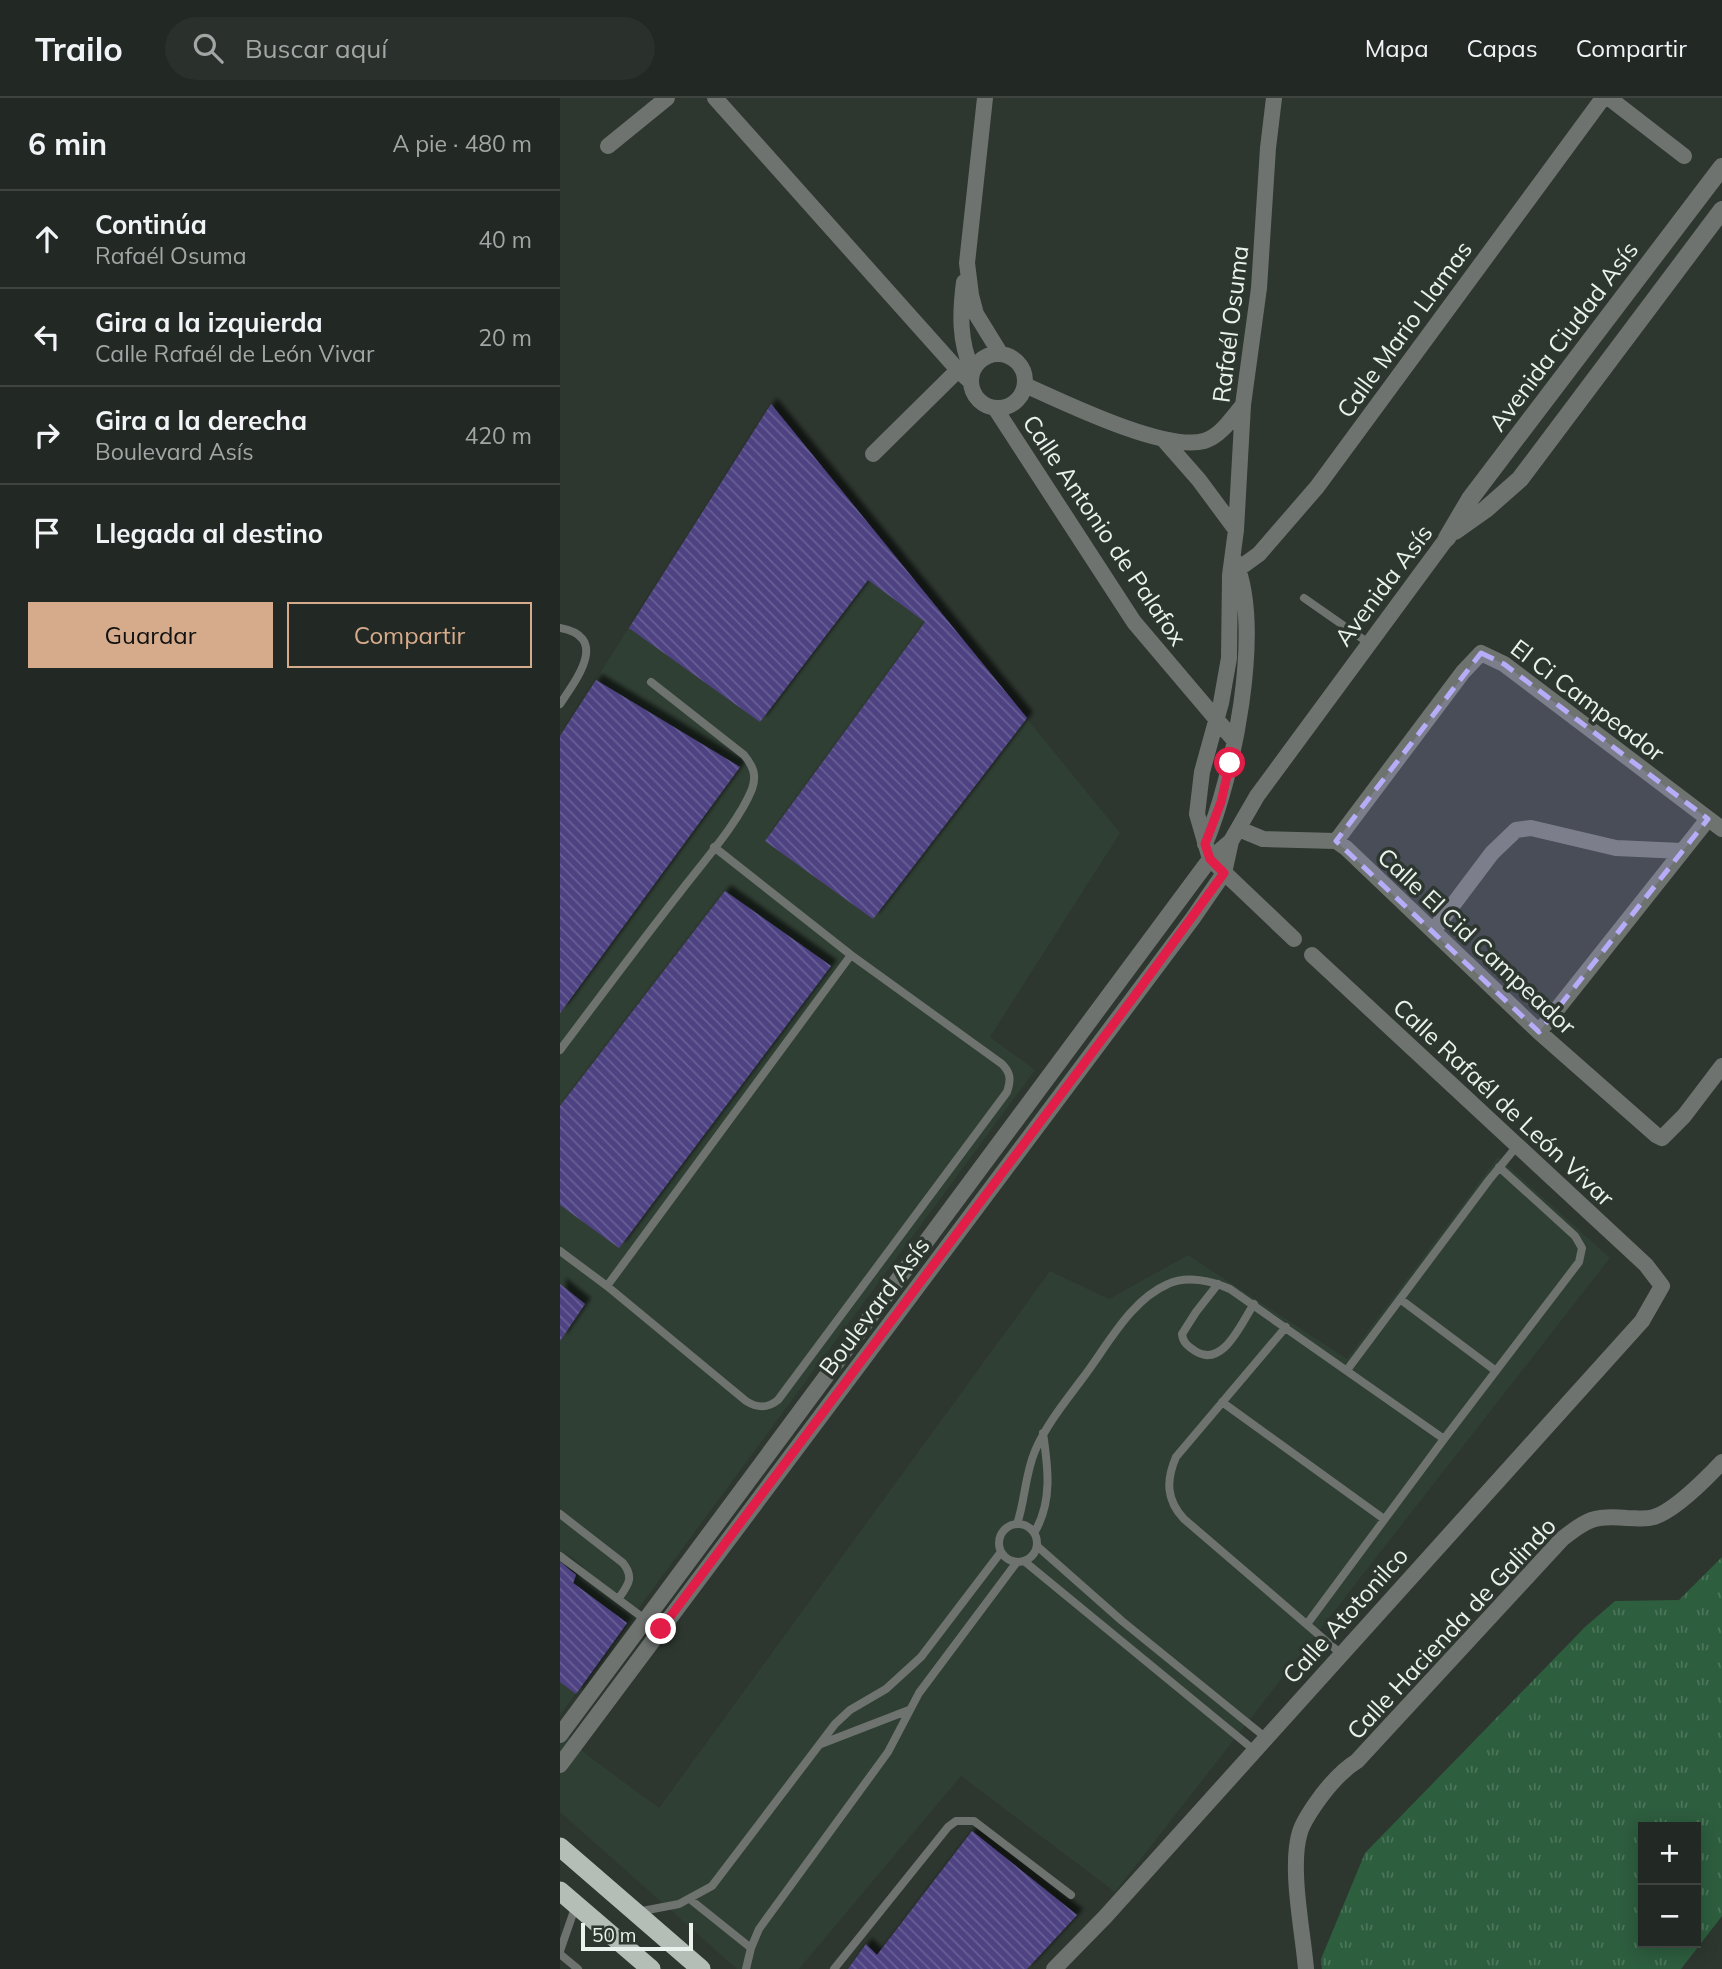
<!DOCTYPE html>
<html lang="es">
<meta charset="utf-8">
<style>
:root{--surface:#222823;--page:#2a302b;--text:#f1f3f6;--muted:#a2a6a6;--line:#3f4441;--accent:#d6ab8b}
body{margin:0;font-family:Mulish,sans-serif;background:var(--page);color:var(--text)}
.controls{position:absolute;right:21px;bottom:21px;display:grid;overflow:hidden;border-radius:0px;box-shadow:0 4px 18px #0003}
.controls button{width:63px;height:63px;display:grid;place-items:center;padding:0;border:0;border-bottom:2px solid var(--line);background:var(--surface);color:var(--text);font:35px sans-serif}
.scale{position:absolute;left:21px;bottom:18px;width:112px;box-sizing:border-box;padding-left:7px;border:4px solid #ebf1ed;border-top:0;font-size:19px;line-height:24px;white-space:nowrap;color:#ebf1ed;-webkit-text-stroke:5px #2d362f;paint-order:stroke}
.stop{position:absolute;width:21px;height:21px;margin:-16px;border:5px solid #e11d48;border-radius:50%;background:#fff}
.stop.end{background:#e11d48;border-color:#fff;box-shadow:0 2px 7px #0008}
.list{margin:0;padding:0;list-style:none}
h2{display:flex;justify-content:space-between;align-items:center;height:91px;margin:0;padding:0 28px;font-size:30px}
h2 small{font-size:23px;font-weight:400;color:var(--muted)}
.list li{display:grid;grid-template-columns:46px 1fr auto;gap:21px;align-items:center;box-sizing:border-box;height:98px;padding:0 28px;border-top:2px solid var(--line)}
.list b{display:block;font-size:26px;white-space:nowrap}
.list p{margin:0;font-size:23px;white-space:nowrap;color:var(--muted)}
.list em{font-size:23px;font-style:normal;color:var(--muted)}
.actions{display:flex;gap:14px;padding:21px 28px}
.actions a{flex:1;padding:16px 0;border:2px solid var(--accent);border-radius:0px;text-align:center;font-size:24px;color:var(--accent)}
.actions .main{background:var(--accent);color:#111}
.icon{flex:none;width:38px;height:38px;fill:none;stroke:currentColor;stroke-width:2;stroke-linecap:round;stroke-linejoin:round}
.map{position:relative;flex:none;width:1162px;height:1871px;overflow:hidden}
header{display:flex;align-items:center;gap:42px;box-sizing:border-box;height:98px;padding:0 35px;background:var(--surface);border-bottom:2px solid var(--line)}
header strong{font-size:33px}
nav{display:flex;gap:38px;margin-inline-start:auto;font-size:24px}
.search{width:490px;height:63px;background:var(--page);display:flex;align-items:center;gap:18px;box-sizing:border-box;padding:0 24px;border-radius:38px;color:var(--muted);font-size:26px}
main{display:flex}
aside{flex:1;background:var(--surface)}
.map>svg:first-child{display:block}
</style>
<header>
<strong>Trailo</strong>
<div class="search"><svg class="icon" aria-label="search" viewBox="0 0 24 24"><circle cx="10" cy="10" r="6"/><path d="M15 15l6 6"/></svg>Buscar aquí</div>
<nav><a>Mapa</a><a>Capas</a><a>Compartir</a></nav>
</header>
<main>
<aside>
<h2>6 min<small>A pie · 480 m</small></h2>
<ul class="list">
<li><svg class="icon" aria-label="ahead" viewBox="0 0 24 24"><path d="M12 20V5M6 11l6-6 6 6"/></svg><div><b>Continúa</b><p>Rafaél Osuma</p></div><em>40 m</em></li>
<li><svg class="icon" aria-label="left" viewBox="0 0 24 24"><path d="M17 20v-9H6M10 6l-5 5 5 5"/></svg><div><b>Gira a la izquierda</b><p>Calle Rafaél de León Vivar</p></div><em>20 m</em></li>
<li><svg class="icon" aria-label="right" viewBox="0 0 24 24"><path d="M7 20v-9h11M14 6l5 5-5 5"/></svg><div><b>Gira a la derecha</b><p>Boulevard Asís</p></div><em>420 m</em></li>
<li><svg class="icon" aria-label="arrive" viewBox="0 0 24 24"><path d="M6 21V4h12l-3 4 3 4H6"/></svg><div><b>Llegada al destino</b></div></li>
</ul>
<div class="actions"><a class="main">Guardar</a><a>Compartir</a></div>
</aside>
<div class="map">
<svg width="1162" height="1871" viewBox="0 0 1162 1871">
<defs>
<pattern id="grass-tufts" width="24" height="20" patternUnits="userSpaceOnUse" patternTransform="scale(1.75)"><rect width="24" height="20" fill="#2d5e3e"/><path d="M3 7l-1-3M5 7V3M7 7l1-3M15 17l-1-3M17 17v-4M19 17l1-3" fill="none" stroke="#4c765a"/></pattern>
<pattern id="building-back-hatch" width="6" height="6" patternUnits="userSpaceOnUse" patternTransform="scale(1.75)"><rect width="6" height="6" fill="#4f4383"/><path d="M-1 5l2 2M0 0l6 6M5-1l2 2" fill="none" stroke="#685f95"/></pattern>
<filter id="shadow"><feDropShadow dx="6" dy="-6" stdDeviation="2" flood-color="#0009"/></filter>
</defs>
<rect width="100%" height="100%" fill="#2d362f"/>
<path fill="#303f34" d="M211 306 560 735 430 939 475 972 0 1617V638Z
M938 1059 1050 1160 555 1794 401 1678 239 1871H177L0 1714V1629L27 1657 99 1710 490 1173 549 1201 628 1157 787 1261Z"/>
<path fill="url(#grass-tufts)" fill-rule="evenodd" d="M1162 1459V1818L1121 1871H762L761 1861 805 1755 1025 1529 1055 1503 1119 1502ZM1083 1729H1136V1845H1083Z"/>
<path fill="url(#building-back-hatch)" filter="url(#shadow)" d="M211 306 467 620 313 821 205 743 365 524 308 482 200 624 69 530Z
M36 582 180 669 0 915V638Z
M165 793 271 868 59 1150 0 1107V1008Z
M0 1186 25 1206 0 1243Z
M0 1464 16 1477 13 1485 67 1525 16 1596 0 1584Z
M412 1733 517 1817 467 1871H288L306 1846 317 1857Z"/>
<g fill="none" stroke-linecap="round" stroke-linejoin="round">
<path stroke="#6f7370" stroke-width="8" d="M744 500 810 546
M0 530C50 539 16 582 0 606
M0 952C40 899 80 845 121 793 143 764 179 724 192 691 197 677 193 668 184 657L91 584
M0 1153 47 1188 186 1303C197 1310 207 1311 218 1302L447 994C451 982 451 975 442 966L291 857 154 749
M658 1186 636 1214 622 1236C623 1245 628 1248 635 1253 663 1271 681 1225 694 1206
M47 1188 291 857
M840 1201 936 1273
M726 1229 616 1359C606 1382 606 1402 624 1421L780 1555
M787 1272 929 1082 957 1048
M662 1304 824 1421
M0 1416 63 1465C74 1479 69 1486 59 1500
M457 1426C465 1403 465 1376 475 1353 486 1327 505 1304 522 1281 546 1250 570 1202 608 1186 627 1177 652 1183 670 1191L884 1341
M439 1445a19 19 0 1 1 38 0a19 19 0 1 1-38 0Z
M474 1435C493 1404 488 1369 483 1335
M477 1448 562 1523 705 1639
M0 1458 86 1522
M464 1463 694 1652
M747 1526 884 1341 1019 1164 1022 1150 1015 1138 939 1069
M261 1646 349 1612
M131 1802 191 1850
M77 1814 119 1806 152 1788 275 1626 290 1612 326 1591 361 1559 441 1454
M0 1853 16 1807
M0 1856 18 1871
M186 1871 191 1850 199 1831 328 1654 359 1595 457 1464
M274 1871 388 1729 396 1723H414L511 1797"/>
<path stroke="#6f7370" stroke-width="16" d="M155 0 398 272 410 283
M425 0 407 165 411 197 416 216 440 255
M714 0 708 50 699 190 683 307 676 432 670 477 669 560 661 605 642 674 637 716 650 761 734 841
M1049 0 1124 58
M48 48 107 0
M404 184C400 215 399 243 412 272
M411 283a27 27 0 1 1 54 0a27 27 0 1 1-54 0Z
M465 287C503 304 605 354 644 343 661 338 672 320 683 307
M435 310 574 524 674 642
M603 341 639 382 676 432
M313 356 398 272
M670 477 699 456 757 389 1043 0
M679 731 703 741 776 743 786 750 979 934 1096 1037 1102 1040 1124 1018 1162 968
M776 743 903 574 921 555 944 566 1162 731
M645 746C673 680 704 531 675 463
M874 832 932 755 956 732 971 730 1056 750 1122 753
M979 934 1148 721
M0 1637 650 761 671 743 697 698 887 440
M0 1667 633 820 664 775 671 743
M494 1871 545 1819 1082 1223 1102 1188 1086 1167 752 857
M746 1871C743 1834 729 1769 740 1734 744 1721 754 1708 762 1697 772 1684 784 1671 797 1663L1002 1441C1027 1421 1035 1417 1067 1420 1076 1420 1085 1422 1094 1419 1114 1413 1147 1380 1162 1364"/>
<path stroke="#6f7370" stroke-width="18" d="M895 433 926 411 960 381 1162 112
M887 440 910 401 1162 69"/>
<path stroke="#b4beb7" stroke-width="19" d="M0 1749 141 1871
M0 1793 91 1871"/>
</g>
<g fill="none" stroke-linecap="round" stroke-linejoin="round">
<path stroke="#e11d48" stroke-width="9" d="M101 1531 573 900 664 775 650 761 645 746 661 704 670 665"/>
</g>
<path fill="#b6acf8" fill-opacity="0.2" stroke="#b6acf8" stroke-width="5" stroke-dasharray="14 9" stroke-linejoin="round" d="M921 555 944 566 1148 721 979 934 776 743Z"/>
<g text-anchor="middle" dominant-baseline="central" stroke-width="7" stroke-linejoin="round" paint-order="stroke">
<g font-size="24" fill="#ebf1ed" stroke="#2d362f">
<text transform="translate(670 226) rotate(-83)">Rafaél Osuma</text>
<text transform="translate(844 231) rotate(-54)">Calle Mario Llamas</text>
<text transform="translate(1003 238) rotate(-53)">Avenida Ciudad Asís</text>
<text transform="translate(545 432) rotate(56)">Calle Antonio de Palafox</text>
<text transform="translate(823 487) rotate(-53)">Avenida Asís</text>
<text transform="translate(1028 602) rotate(37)">El Ci Campeador</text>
<text transform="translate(917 843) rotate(43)">Calle El Cid Campeador</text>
<text transform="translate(944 1004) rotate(43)">Calle Rafaél de León Vivar</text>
<text transform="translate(314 1208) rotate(-53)">Boulevard Asís</text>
<text transform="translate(785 1517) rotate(-48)">Calle Atotonilco</text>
<text transform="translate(891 1530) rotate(-47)">Calle Hacienda de Galindo</text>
</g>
</g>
</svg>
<div class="controls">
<button>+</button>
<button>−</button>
</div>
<div class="scale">50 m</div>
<div class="stop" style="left:670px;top:665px"></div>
<div class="stop end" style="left:101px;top:1531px"></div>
</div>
</main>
